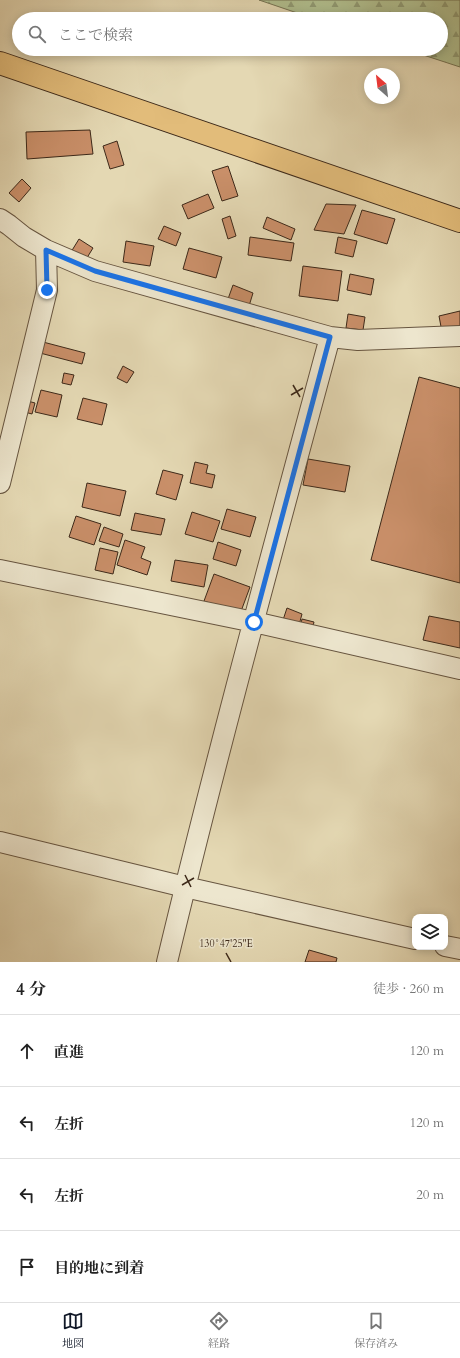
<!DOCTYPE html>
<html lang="ja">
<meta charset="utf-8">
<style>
:root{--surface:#fff;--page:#f6f6f6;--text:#222;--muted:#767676;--line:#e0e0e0;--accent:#111827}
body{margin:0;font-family:Cardo,"Noto Serif JP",serif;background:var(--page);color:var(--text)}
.controls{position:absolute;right:12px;bottom:12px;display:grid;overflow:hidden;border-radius:8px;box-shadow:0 2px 10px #0003}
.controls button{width:36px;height:36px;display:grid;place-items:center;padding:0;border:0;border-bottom:1px solid var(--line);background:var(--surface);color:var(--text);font:20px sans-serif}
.compass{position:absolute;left:364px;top:68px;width:36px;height:36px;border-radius:50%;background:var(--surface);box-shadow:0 2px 10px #0003;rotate:332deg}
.stop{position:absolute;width:12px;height:12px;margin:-9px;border:3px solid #1a73e8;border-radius:50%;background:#fff}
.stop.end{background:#1a73e8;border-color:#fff;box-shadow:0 1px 4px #0008}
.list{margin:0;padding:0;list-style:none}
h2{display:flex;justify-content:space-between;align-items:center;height:52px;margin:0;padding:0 16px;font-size:17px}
h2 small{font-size:13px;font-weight:400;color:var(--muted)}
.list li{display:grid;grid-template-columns:26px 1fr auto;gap:12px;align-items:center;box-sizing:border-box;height:72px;padding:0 16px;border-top:1px solid var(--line)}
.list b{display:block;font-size:15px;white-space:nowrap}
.list em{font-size:13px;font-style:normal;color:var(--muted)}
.icon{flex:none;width:22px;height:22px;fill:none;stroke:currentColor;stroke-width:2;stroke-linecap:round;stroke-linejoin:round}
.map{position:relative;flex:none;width:460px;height:962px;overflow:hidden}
.search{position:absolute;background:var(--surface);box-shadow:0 2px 10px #0003;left:12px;right:12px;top:12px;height:44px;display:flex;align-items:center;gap:10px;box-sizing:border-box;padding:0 14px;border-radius:22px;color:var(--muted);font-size:15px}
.sheet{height:340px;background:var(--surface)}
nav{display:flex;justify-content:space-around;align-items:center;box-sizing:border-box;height:56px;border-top:1px solid var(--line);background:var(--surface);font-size:11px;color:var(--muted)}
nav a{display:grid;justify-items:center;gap:2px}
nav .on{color:var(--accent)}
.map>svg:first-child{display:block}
</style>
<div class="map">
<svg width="460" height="962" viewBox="0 0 460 962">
<defs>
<pattern id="forest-firs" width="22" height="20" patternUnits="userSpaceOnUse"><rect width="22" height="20" fill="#b1bf8f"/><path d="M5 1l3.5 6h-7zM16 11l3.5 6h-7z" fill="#919b74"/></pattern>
</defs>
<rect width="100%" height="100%" fill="#e4d8b3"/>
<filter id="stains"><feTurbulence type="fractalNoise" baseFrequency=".005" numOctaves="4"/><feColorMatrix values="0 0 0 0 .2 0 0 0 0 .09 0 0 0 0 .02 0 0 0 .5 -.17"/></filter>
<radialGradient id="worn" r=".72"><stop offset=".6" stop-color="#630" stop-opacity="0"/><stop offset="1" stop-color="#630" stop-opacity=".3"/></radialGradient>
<path fill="url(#forest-firs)" stroke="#777454" d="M259 0H460V67L405 49H441V19H315Z"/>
<path fill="#c98f69" stroke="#3d2919" d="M90 130 93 154 27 159 26 132Z
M117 141 124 165 110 169 103 146Z
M228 166 238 196 222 201 212 171Z
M22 179 31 188 19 202 9 193Z
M208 194 214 208 188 219 182 205Z
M326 204 356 205 344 234 314 230Z
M362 210 395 219 387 244 354 234Z
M230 216 236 236 228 239 222 219Z
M267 217 295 229 291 240 263 228Z
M164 226 181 233 176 246 158 239Z
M250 237 294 243 291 261 248 255Z
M338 237 357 241 353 257 335 253Z
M79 239 93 248 85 261 71 252Z
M126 241 154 246 150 266 123 262Z
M189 248 222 257 216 278 183 269Z
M303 266 342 271 338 301 299 296Z
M350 274 374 279 371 295 347 290Z
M233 285 253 293 249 306 228 299Z
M460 311V328L442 332 439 316Z
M348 314 365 317 363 330 346 328Z
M43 342 85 353 82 364 40 353Z
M123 366 134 372 127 383 117 378Z
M64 373 74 375 71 385 62 383Z
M419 377 460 388V583L371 560Z
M41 390 62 395 57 417 35 412Z
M83 398 107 404 102 425 77 419Z
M24 400 35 403 32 414 21 411Z
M308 459 350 466 345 492 303 485Z
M195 462 208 465 206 473 215 475 212 488 190 483Z
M163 470 183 475 176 500 156 494Z
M87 483 126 491 120 516 82 507Z
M227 509 256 517 250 537 221 529Z
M192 512 220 521 213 542 185 534Z
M135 513 165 519 161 535 131 530Z
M76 516 101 524 94 545 69 537Z
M104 527 123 534 119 547 99 541Z
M125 540 145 547 141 558 151 562 147 575 117 565Z
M218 542 241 550 236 566 213 559Z
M100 548 118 552 113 574 95 570Z
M175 560 208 565 204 587 171 581Z
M214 574 250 587 240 614 204 601Z
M287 608 302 614 299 625 283 620Z
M429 616 460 622V648L423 640Z
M302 619 314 622 312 630 300 627Z
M309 950 337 958 336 962H305Z"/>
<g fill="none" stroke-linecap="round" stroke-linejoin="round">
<defs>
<path id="minor" d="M0 219 9 225 24 237 46 250 95 271 330 337 358 340 460 336
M0 483 47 290 46 250
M0 570 254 622 460 669
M0 842 185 887 415 939
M445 946 460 949
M167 962C217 753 274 545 330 337"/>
<path id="major" d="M0 63 460 221"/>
</defs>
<use href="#minor" stroke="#675540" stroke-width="22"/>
<use href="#major" stroke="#3d2919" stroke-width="24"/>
<use href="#minor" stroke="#ede6ce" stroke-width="20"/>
<use href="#major" stroke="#e2bc7a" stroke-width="22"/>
</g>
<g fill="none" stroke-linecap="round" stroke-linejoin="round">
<path stroke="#1a73e8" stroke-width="5" d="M47 290 46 250 95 271 330 337 254 622"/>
</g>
<path fill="none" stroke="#3d2919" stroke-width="1.5" d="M293 385 300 397M291 395 303 388M185 875 191 887M182 885 194 878M226 953 231 962"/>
<g font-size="10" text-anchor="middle" fill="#3d2919" stroke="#ede6ce" stroke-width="3" stroke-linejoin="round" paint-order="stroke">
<text x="226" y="947">130°47'25"E</text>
</g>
<rect width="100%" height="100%" filter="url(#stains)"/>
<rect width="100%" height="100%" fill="url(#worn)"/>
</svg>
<div class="controls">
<button><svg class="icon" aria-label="layers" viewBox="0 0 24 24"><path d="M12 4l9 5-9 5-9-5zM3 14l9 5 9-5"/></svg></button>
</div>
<svg class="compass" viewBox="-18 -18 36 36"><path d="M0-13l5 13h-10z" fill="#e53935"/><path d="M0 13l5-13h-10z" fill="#767676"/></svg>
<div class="stop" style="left:254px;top:622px"></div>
<div class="stop end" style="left:47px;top:290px"></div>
<div class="search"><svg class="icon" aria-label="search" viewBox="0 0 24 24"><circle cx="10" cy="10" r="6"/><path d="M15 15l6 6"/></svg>ここで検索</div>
</div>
<section class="sheet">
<h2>4 分<small>徒歩 · 260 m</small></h2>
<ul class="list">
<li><svg class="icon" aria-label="ahead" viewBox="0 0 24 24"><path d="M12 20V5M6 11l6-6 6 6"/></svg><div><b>直進</b></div><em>120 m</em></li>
<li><svg class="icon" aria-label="left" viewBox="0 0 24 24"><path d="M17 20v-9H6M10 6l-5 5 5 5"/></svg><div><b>左折</b></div><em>120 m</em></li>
<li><svg class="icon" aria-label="left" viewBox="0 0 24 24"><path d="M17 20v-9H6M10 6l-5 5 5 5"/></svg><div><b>左折</b></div><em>20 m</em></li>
<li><svg class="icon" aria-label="arrive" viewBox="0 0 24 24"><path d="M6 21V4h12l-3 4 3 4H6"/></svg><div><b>目的地に到着</b></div></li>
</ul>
</section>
<nav>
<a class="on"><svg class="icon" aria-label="map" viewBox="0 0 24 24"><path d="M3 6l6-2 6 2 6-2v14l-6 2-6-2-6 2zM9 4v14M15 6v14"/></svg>地図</a>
<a><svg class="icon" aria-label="directions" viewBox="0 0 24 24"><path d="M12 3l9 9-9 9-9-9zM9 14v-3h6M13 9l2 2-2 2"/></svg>経路</a>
<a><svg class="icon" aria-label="saved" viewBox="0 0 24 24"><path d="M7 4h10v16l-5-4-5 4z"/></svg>保存済み</a>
</nav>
